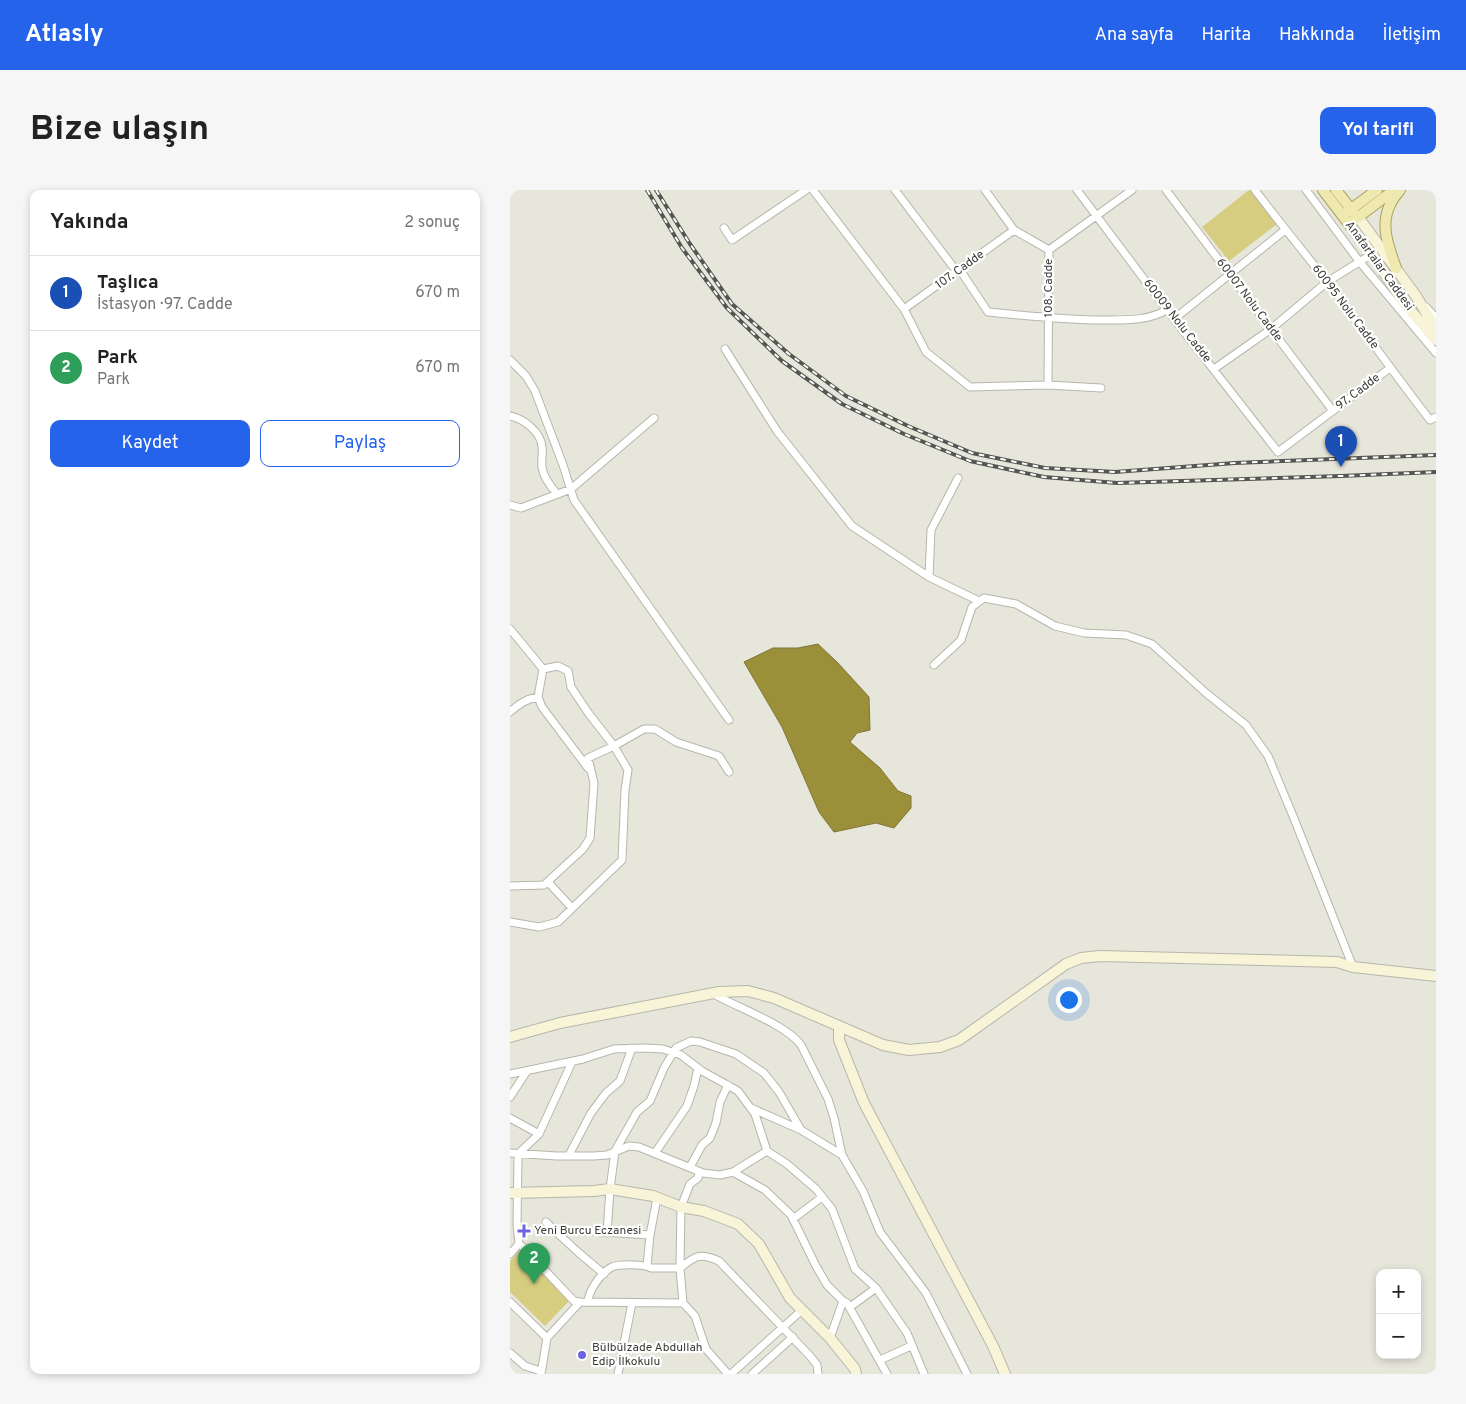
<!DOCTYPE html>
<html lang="tr">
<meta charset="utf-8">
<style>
:root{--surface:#fff;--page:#f6f6f6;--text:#222;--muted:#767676;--line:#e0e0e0;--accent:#2563eb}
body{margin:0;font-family:Overpass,sans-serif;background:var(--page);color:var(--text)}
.controls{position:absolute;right:15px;bottom:15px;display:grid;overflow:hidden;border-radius:10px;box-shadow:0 2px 8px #0003}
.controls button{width:45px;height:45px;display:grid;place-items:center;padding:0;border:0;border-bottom:1px solid var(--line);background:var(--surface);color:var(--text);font:25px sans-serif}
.you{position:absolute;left:558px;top:809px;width:18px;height:18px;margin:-12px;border:4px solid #fff;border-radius:50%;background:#1a73e8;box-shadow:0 0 0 8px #1a73e833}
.badge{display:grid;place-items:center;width:32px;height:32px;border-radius:50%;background:var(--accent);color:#fff;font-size:16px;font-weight:700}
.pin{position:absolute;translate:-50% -41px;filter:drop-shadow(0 1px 2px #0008)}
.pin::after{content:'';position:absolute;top:26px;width:18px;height:15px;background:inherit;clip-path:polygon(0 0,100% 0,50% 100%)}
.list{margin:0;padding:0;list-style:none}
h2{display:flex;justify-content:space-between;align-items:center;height:65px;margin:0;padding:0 20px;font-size:21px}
h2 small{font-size:16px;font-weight:400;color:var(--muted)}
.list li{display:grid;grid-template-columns:32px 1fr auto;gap:15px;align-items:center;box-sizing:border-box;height:75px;padding:0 20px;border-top:1px solid var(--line)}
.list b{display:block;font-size:19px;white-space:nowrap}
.list p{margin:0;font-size:16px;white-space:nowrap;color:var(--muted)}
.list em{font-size:16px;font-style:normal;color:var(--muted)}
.actions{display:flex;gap:10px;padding:15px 20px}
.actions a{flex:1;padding:11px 0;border:1px solid var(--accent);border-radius:10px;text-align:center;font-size:18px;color:var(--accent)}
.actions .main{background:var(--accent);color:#fff}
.map{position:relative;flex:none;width:926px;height:1184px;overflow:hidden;border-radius:10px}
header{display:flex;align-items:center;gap:30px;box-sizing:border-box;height:70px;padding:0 25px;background:var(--accent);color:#fff}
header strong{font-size:24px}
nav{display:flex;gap:28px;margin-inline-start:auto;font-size:18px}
.intro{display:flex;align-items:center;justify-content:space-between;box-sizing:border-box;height:120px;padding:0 30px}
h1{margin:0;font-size:35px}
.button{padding:12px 22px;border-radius:10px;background:var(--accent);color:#fff;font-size:18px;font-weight:700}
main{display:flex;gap:30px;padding:0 30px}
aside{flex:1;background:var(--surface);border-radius:10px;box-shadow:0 2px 8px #0003}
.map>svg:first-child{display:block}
</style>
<header>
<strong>Atlasly</strong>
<nav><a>Ana sayfa</a><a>Harita</a><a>Hakkında</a><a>İletişim</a></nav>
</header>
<div class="intro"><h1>Bize ulaşın</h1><a class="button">Yol tarifi</a></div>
<main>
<aside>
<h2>Yakında<small>2 sonuç</small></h2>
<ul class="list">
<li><span class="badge" style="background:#1a4fb4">1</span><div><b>Taşlıca</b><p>İstasyon · 97. Cadde</p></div><em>670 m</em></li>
<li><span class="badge" style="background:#2e9e5b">2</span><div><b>Park</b><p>Park</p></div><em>670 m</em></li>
</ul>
<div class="actions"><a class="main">Kaydet</a><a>Paylaş</a></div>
</aside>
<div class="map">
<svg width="926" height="1184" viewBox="0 0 926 1184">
<rect width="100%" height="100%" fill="#e7e6db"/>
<path fill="#d6cd81" d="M739 0H741L767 34 719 71 692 37Z
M11 1060 60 1110 35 1136 0 1102V1071Z"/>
<path fill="#9b9039" stroke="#7e7638" d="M308 454 328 473 359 507 360 540 347 543 340 552 370 578 388 601 401 606V618L384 638 366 633 324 642 309 622 272 537 234 472 263 458H288Z"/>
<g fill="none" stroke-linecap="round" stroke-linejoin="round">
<defs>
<path id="street" d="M303 0 394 119 416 162 460 197 538 195 591 198
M385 0 447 82
M475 0 504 40 539 60 538 195
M567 0 664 129 768 262 880 178
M656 0 823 221
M745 0C769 32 794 62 818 93 852 138 885 185 920 230L926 227
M796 0 849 71 926 163
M214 38 222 50 296 0
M539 60 622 0
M450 80 478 122C517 126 555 130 594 130 616 130 637 131 657 120
M916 117 926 128
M394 119 504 40
M664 129 775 40
M215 159 267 241 342 336 419 387
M0 170 16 186 25 201 53 275 64 310 219 530
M704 179 761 139 817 92 862 64
M0 226C14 229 31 242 32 257 33 263 31 270 32 277 33 286 41 297 47 304
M448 288 421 340 419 387 469 411
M0 315 11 318 61 299 144 228
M0 439 33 479 28 507
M424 475 451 450 462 417 474 408 506 414 545 436 574 443 616 445 642 454 696 503 736 535 758 566 783 626 843 777
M33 479 48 476 58 481 61 497 79 524 104 556 134 539H145L166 552 209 566 219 582
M0 522C9 514 16 509 28 507L32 517 78 578
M38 692 62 718
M0 696 34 695 73 659 80 648 84 593 78 568 104 556 118 580 115 600 112 670 48 732 29 737 0 732
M202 803C225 817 276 834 291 855L318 909 324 928 332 965 353 1001 370 1042 416 1103 457 1184
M0 884 73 869 104 859 134 858 153 859 171 865 192 881 228 901 245 924 257 961 277 974 306 999 322 1019 345 1079 366 1098 397 1143 414 1184
M0 907 17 881
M241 918 291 940
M0 928 29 944 62 872
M0 963 47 966H84L97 965 119 956 129 957 193 983 210 985 223 982 257 961
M145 963 177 916 184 896 188 878
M59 965 81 923 96 903 110 891 122 858
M180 977 192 955 200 948 206 933 210 912 218 895
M223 982 255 1000 281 1025 306 1076 317 1095 333 1111 337 1113 377 1184
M283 1029 312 1007
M36 1032 44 1040 53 1041H79L140 1045
M44 1040 69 1063 94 1084
M97 1043 100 999 105 961 127 922 140 911 154 878 166 858 181 851 190 852 226 864 254 883 269 902 291 940 332 965
M9 1054 7 1035 8 964 29 944
M0 1064 9 1054 13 1057 64 1111 70 1112 37 1148 31 1184
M137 1076 140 1045 147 1008
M170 1078C186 1065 190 1063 209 1071L300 1166 307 1175 308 1184
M170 1078 171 1017 180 994 188 988 189 982
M0 1112 37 1148
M70 1112 173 1113 170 1078H141C134 1074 109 1074 102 1077 91 1082 78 1102 78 1112
M173 1113 185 1126 196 1159 218 1184
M340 1117 366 1098
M320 1148 333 1111
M0 1163 15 1176 31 1181
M370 1170 401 1156
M108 1184 122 1113
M221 1184 292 1120
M242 1184 283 1147"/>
<path id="secondary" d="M848 27 906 106 926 139
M839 34 862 64 894 113 926 150
M329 836V850L354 913 483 1156 495 1184
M0 847 50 833 209 802 238 801 264 808 373 855 399 860 430 857 449 850 556 774 571 768 590 766 827 772 843 777 926 786
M0 1003 84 1001 100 999 143 1006 171 1017 194 1021 228 1034 249 1054 280 1108 320 1148 345 1179 346 1184"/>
<path id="primary" d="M813 0 839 34 884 0
M826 0 844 23
M833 25 867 0
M886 78C879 58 869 34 881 13 883 8 887 4 890 0"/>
</defs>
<use href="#street" stroke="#b7b6ac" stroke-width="9"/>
<use href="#secondary" stroke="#b7b6ac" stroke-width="12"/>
<use href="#primary" stroke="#a9a263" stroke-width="12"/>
<use href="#street" stroke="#fff" stroke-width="7"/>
<use href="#secondary" stroke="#f7f4d7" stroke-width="10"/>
<use href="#primary" stroke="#efe9b0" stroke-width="10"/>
<defs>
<path id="rail" d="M137 0 172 58 217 118 272 171 332 214 394 244 460 271 534 287 607 293 831 286 926 282
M146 0 180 54 222 114 279 164 336 206 398 236 462 263 535 278 605 282 725 273 926 265"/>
</defs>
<use href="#rail" stroke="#565651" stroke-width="4"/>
<use href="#rail" stroke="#fff" stroke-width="2" stroke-dasharray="5.5" stroke-linecap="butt"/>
</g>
<g fill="#6d64de" stroke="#fff" stroke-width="2">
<path d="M11.5 1033.5h5v5h5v5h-5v5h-5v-5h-5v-5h5z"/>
<circle cx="72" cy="1165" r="5"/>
</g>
<g text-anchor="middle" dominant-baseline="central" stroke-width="4.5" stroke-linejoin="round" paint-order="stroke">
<g font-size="12" fill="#3a3a36" stroke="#fff">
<text transform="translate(869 76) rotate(54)">Anafartalar Caddesi</text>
<text transform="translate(450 80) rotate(-36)">107. Cadde</text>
<text transform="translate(539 98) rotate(-90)">108. Cadde</text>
<text transform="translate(739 110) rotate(53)">60007 Nolu Cadde</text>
<text transform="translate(835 117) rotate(53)">60095 Nolu Cadde</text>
<text transform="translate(667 131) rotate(52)">60009 Nolu Cadde</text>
<text transform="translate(848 202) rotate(-37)">97. Cadde</text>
</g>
<g font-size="12" fill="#3a3a36" stroke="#fff" text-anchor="start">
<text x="24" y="1041">Yeni Burcu Eczanesi</text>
<text x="82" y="1158">Bülbülzade Abdullah<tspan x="82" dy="14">Edip İlkokulu</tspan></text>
</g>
</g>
</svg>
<div class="controls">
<button>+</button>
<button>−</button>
</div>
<div class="you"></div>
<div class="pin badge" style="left:831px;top:277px;background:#1a4fb4">1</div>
<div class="pin badge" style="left:24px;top:1094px;background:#2e9e5b">2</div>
</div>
</main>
